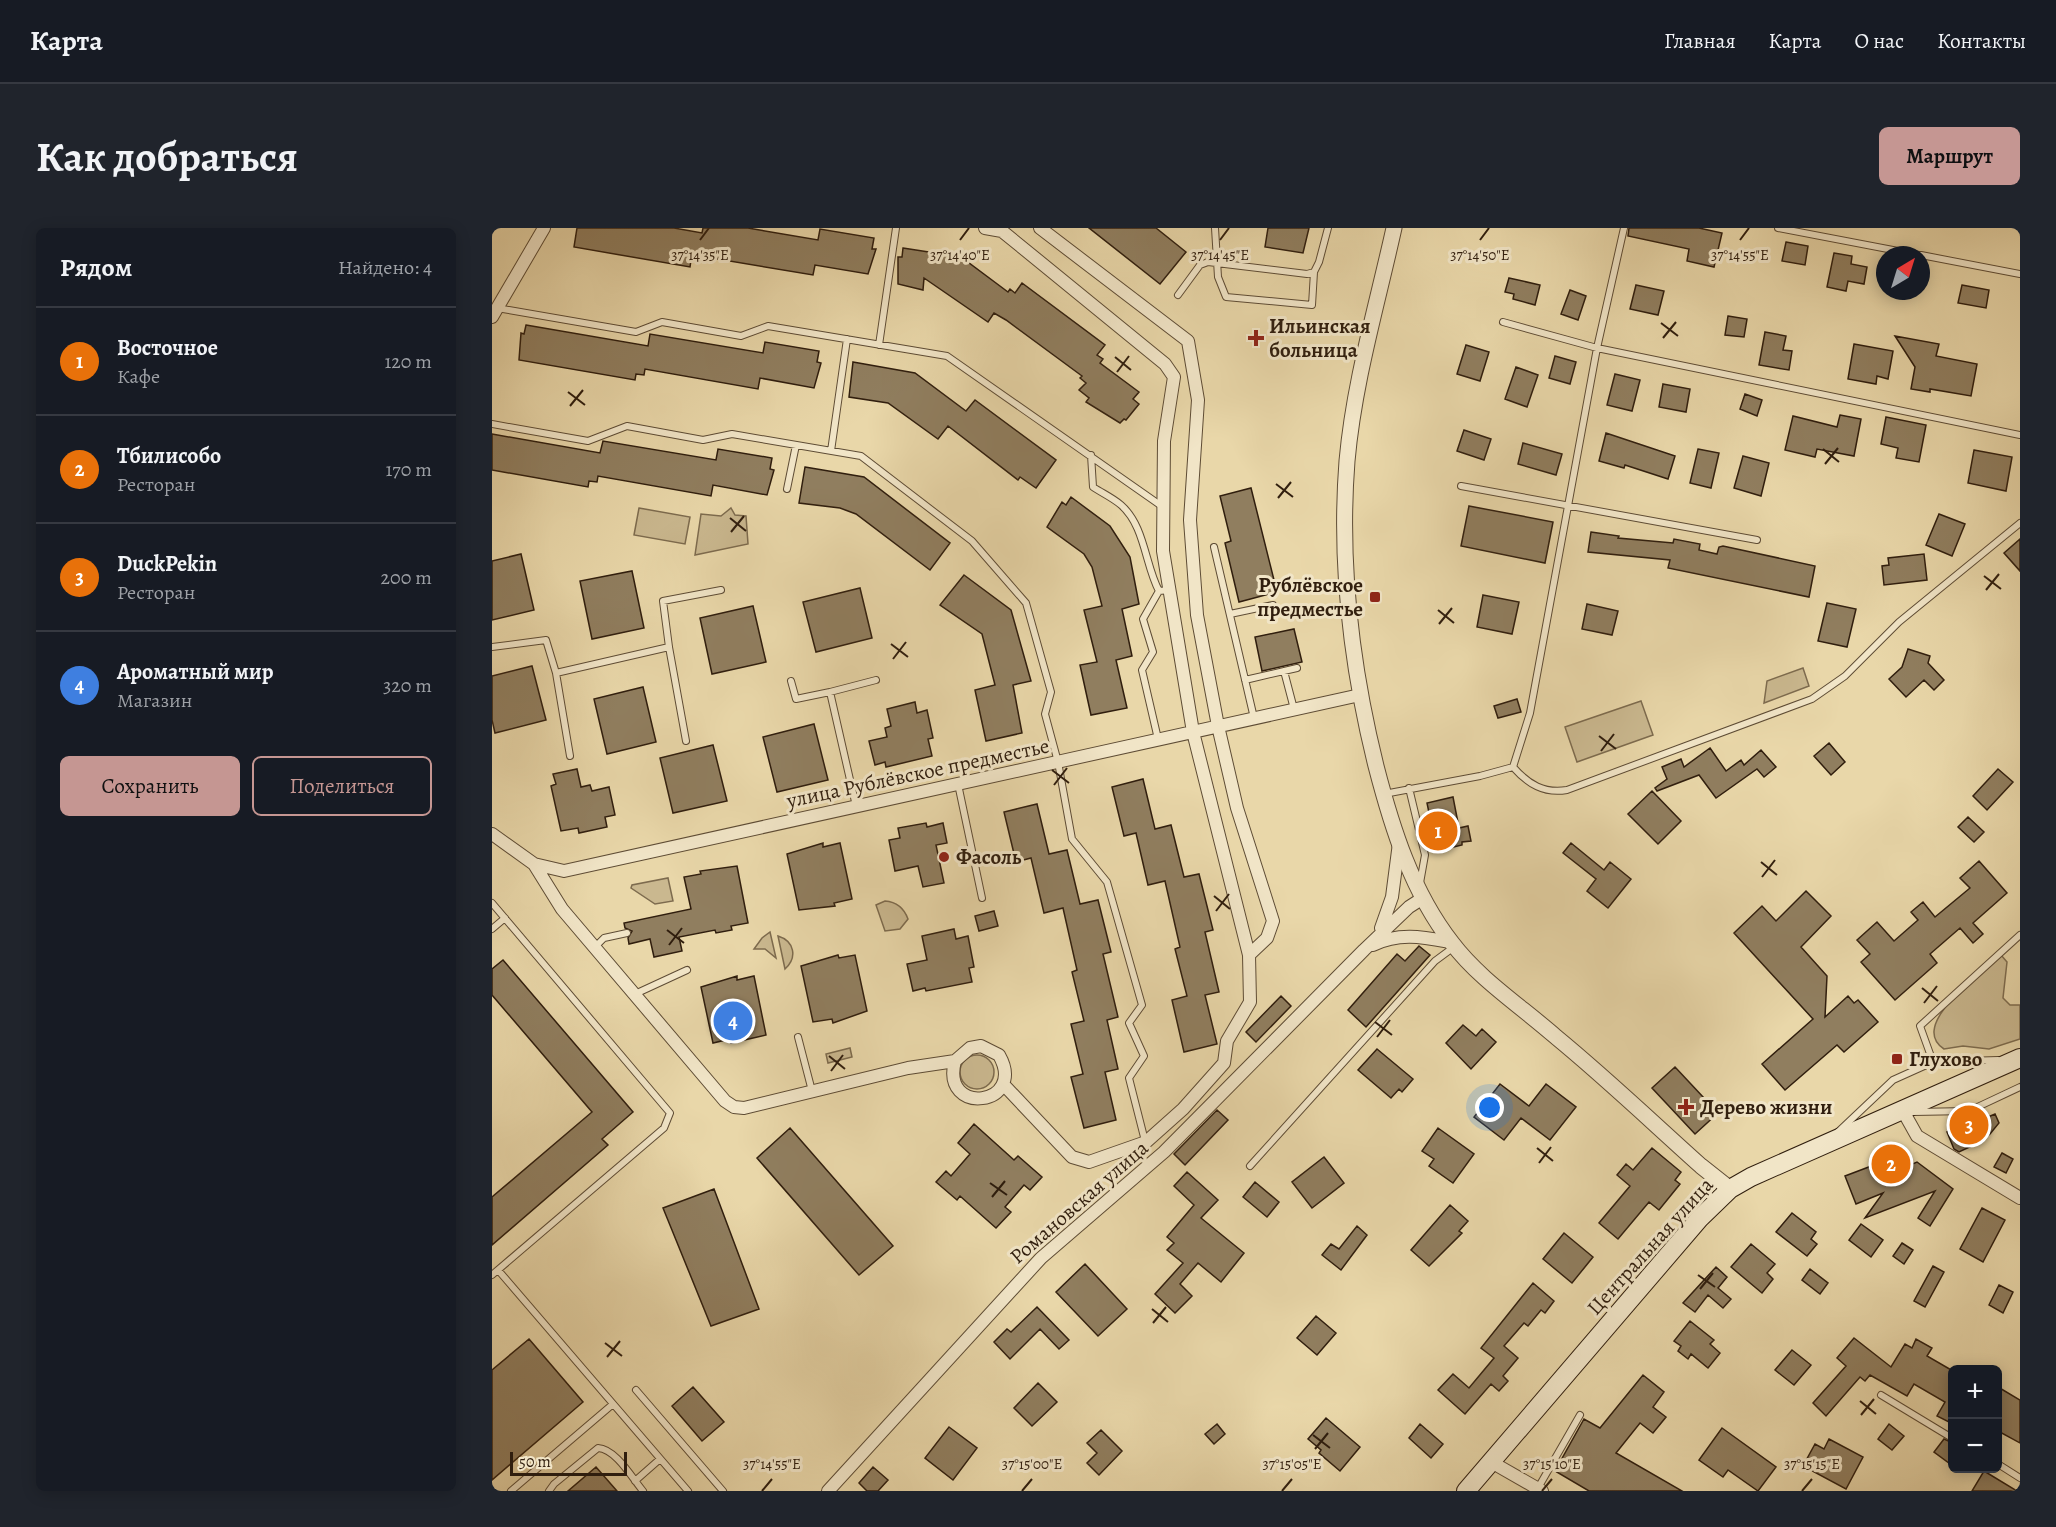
<!DOCTYPE html>
<html lang="ru">
<meta charset="utf-8">
<style>
:root{--surface:#171b24;--page:#20242c;--text:#f1f3f6;--muted:#9ea1a6;--line:#363941;--accent:#c59692}
body{margin:0;font-family:Alegreya,serif;background:var(--page);color:var(--text)}
.controls{position:absolute;right:18px;bottom:18px;display:grid;overflow:hidden;border-radius:9px;box-shadow:0 3px 15px #0003}
.controls button{width:54px;height:54px;display:grid;place-items:center;padding:0;border:0;border-bottom:2px solid var(--line);background:var(--surface);color:var(--text);font:30px sans-serif}
.compass{position:absolute;left:1384px;top:18px;width:54px;height:54px;border-radius:50%;background:var(--surface);box-shadow:0 3px 15px #0003;rotate:38deg}
.scale{position:absolute;left:18px;bottom:15px;width:117px;box-sizing:border-box;padding-left:6px;border:3px solid #301e0e;border-top:0;font-size:16px;line-height:21px;white-space:nowrap;color:#301e0e;-webkit-text-stroke:4px #f1e5c7;paint-order:stroke}
.you{position:absolute;left:998px;top:880px;width:21px;height:21px;margin:-15px;border:4px solid #fff;border-radius:50%;background:#1a73e8;box-shadow:0 0 0 9px #1a73e833}
.badge{display:grid;place-items:center;width:39px;height:39px;border-radius:50%;background:var(--accent);color:#fff;font-size:20px;font-weight:700}
.pin{position:absolute;translate:-50% -50%;border:3px solid #fff;box-shadow:0 2px 6px #0006}
.list{margin:0;padding:0;list-style:none}
h2{display:flex;justify-content:space-between;align-items:center;height:78px;margin:0;padding:0 24px;font-size:26px}
h2 small{font-size:20px;font-weight:400;color:var(--muted)}
.list li{display:grid;grid-template-columns:39px 1fr auto;gap:18px;align-items:center;box-sizing:border-box;height:108px;padding:0 24px;border-top:2px solid var(--line)}
.list b{display:block;font-size:22px;white-space:nowrap}
.list p{margin:0;font-size:20px;white-space:nowrap;color:var(--muted)}
.list em{font-size:20px;font-style:normal;color:var(--muted)}
.actions{display:flex;gap:12px;padding:18px 24px}
.actions a{flex:1;padding:14px 0;border:2px solid var(--accent);border-radius:9px;text-align:center;font-size:21px;color:var(--accent)}
.actions .main{background:var(--accent);color:#111}
.map{position:relative;flex:none;width:1528px;height:1263px;overflow:hidden;border-radius:9px}
header{display:flex;align-items:center;gap:36px;box-sizing:border-box;height:84px;padding:0 30px;background:var(--surface);border-bottom:2px solid var(--line)}
header strong{font-size:28px}
nav{display:flex;gap:33px;margin-inline-start:auto;font-size:21px}
.intro{display:flex;align-items:center;justify-content:space-between;box-sizing:border-box;height:144px;padding:0 36px}
h1{margin:0;font-size:42px}
.button{padding:15px 27px;border-radius:9px;background:var(--accent);color:#111;font-size:21px;font-weight:700}
main{display:flex;gap:36px;padding:0 36px}
aside{flex:1;background:var(--surface);border-radius:9px;box-shadow:0 3px 15px #0003}
.map>svg:first-child{display:block}
</style>
<header>
<strong>Карта</strong>
<nav><a>Главная</a><a>Карта</a><a>О нас</a><a>Контакты</a></nav>
</header>
<div class="intro"><h1>Как добраться</h1><a class="button">Маршрут</a></div>
<main>
<aside>
<h2>Рядом<small>Найдено: 4</small></h2>
<ul class="list">
<li><span class="badge" style="background:#e8710a">1</span><div><b>Восточное</b><p>Кафе</p></div><em>120 m</em></li>
<li><span class="badge" style="background:#e8710a">2</span><div><b>Тбилисобо</b><p>Ресторан</p></div><em>170 m</em></li>
<li><span class="badge" style="background:#e8710a">3</span><div><b>DuckPekin</b><p>Ресторан</p></div><em>200 m</em></li>
<li><span class="badge" style="background:#3f7fe0">4</span><div><b>Ароматный мир</b><p>Магазин</p></div><em>320 m</em></li>
</ul>
<div class="actions"><a class="main">Сохранить</a><a>Поделиться</a></div>
</aside>
<div class="map">
<svg width="1528" height="1263" viewBox="0 0 1528 1263">
<rect width="100%" height="100%" fill="#e9d7a9"/>
<filter id="stains"><feTurbulence type="fractalNoise" baseFrequency=".00333" numOctaves="4"/><feColorMatrix values="0 0 0 0 .2 0 0 0 0 .09 0 0 0 0 .02 0 0 0 .5 -.17"/></filter>
<radialGradient id="worn" r=".72"><stop offset=".6" stop-color="#630" stop-opacity="0"/><stop offset="1" stop-color="#630" stop-opacity=".3"/></radialGradient>
<path fill="#cab88f" stroke="#7d6b4e" stroke-width="1.5" d="M147 280 198 289 193 316 142 307Z
M239 280 243 287 254 288 256 316 203 327 209 286 229 288Z
M1311 440 1317 458 1272 475 1275 453Z
M1149 473 1161 507 1085 534 1073 499Z
M176 650 181 673 163 676 139 660 140 657Z
M393 673C405 674 412 680 416 691L408 701 393 703 384 677Z
M278 704 284 730 273 721H262L270 710Z
M286 708C302 713 306 729 293 741Z
M1509 727 1515 734 1511 770 1518 777H1528V811L1497 821 1471 818 1452 821C1415 797 1491 744 1509 727Z
M358 820 360 829 336 835 334 826Z
M468 844a17 17 0 1 1 34 0a17 17 0 1 1-34 0Z"/>
<path fill="#907e5f" stroke="#301e0e" stroke-width="1.5" d="M85 0H182L210 5 211 0H256L326 12 328 1 382 10 380 21H384L376 46 323 37 321 47 208 28 207 34 199 32 198 39 82 19Z
M597 0H664L694 24 668 56Z
M776 0H817L811 25 773 19Z
M1137 0H1207L1230 5 1222 39 1195 33 1197 21 1136 8Z
M1294 14 1316 18 1313 37 1290 33Z
M411 20 469 29 516 64 518 61 523 65 530 55 613 117 605 127 611 131 608 135 647 164 641 171 647 176 634 192 632 191 628 195 594 174 597 170 587 162 594 155 588 150 590 148 514 92 502 85 496 94 432 50 431 62 406 56V29H410Z
M1342 25 1360 28 1359 36 1375 39 1372 56 1356 53 1354 63 1335 59Z
M1017 50 1048 57 1043 77 1021 71 1022 66 1013 64Z
M1144 57 1172 63 1166 87 1138 81Z
M1470 57 1497 62 1494 80 1466 75Z
M1078 62 1094 68 1086 92 1069 86Z
M1236 88 1255 91 1252 109 1233 107Z
M34 97 156 118 158 106 271 125 273 114 327 123 325 134 329 135 322 160 268 150 266 161 153 141 152 147 144 146 143 152 27 132 29 105 32 106Z
M1273 104 1294 108 1291 122 1300 123 1297 142 1267 137Z
M1403 108 1447 116 1444 128 1485 136 1479 168 1438 161V164L1419 161 1423 139Z
M1362 116 1401 123 1396 151 1385 148 1384 156 1356 151Z
M974 117 997 124 988 153 965 146Z
M1063 128 1084 134 1078 156 1057 150Z
M361 134 423 145 474 183 483 172 564 232 544 260 528 249 526 252 456 198 446 211 396 175 357 169Z
M1024 139 1046 147 1035 179 1013 171Z
M1123 146 1148 152 1140 183 1115 177Z
M1171 156 1198 161 1194 184 1167 179Z
M1253 166 1270 172 1265 188 1248 181Z
M1348 187 1369 191 1362 228 1325 221 1323 229 1293 222 1301 188 1345 199Z
M1394 189 1434 197 1427 234 1404 230 1406 220 1389 216Z
M972 202 999 211 992 232 965 223Z
M1114 205 1183 228 1176 251 1133 237 1132 240 1107 233Z
M0 206 108 225 111 213 224 232 226 221 280 230 278 241 282 242 275 267 221 257 219 268 106 248 105 254 97 253 96 259 0 242Z
M1031 215 1070 226 1064 247 1026 236Z
M1206 221 1227 225 1219 260 1198 255Z
M1482 222 1520 229 1514 263 1476 255Z
M1251 228 1277 235 1269 268 1242 260Z
M313 239 372 249 458 315 438 342 364 286 348 280 307 275Z
M759 260 785 364 747 374 733 315 739 313 728 268Z
M579 269 618 298 638 329 647 376 630 381 640 428 624 432 635 480 599 487 588 437 605 434 592 382 610 378 600 339 592 326 555 299 570 274 574 277Z
M977 278 1061 294 1053 335 969 318Z
M1447 286 1473 296 1460 328 1434 317Z
M1099 304 1127 308 1126 310 1181 315 1182 311 1208 316 1207 322 1225 326 1227 319 1231 318 1323 338 1317 369 1176 340 1178 332 1096 324Z
M1528 311V343L1512 325Z
M29 326 42 382 0 392V333Z
M1432 326 1435 352 1392 357 1390 338 1397 337 1396 330Z
M140 343 152 400 100 411 88 353Z
M472 347 519 382 539 453 521 457 530 505 494 513 483 462 503 457 490 406 448 377Z
M368 360 380 410 324 424 311 374Z
M991 367 1027 374 1020 406 985 399Z
M1335 375 1364 381 1355 419 1326 413Z
M1095 376 1126 383 1120 407 1090 401Z
M261 378 274 434 220 446 208 390Z
M802 401 810 434 770 443 763 409Z
M1416 421 1438 428 1436 435 1452 452 1442 462 1432 452 1414 469 1397 451 1410 439Z
M40 438 54 492 3 505 0 492V448Z
M151 459 164 514 115 526 102 471Z
M1025 471 1029 484 1006 490 1002 478Z
M423 474 425 485 435 482 441 510 436 511 440 528 394 539 393 534 383 537 377 513 395 509 393 500 399 498 395 481Z
M322 496 336 552 285 564 271 509Z
M1337 515 1353 534 1339 547 1322 528Z
M221 517 235 573 181 585 168 530Z
M1218 520 1234 543 1249 532 1252 537 1269 522 1284 539 1272 549 1265 541 1224 570 1207 547 1165 563 1163 560 1175 551 1170 539 1189 531 1192 539Z
M85 541 89 559 98 557 100 563 117 559 123 587 113 589 115 599 87 605 86 600 69 603 59 558 64 556 61 546Z
M1506 541 1521 554 1495 582 1481 568Z
M651 551 663 601 679 597 692 649 707 646 721 702 713 704 727 764 713 767 725 816 692 824 680 772 695 768 683 721 688 719 673 653 656 657 644 605 632 608 620 559Z
M1160 563 1189 593 1166 616 1136 586Z
M961 569 967 600 976 598 979 613 970 614V617L945 623 935 575Z
M545 576 557 626 575 622 588 676 606 672 619 724 611 726 626 789 615 792 626 841 613 844 624 892 592 900 579 849 591 846 579 796 592 793 580 744 585 742 571 680 552 685 539 630 524 634 512 584Z
M1476 589 1492 604 1482 614 1466 599Z
M434 595 435 599 451 595 455 615 444 617 452 655 431 659 426 638 403 643 397 612 408 610 406 600Z
M331 615V619L348 615 360 671 342 675 343 678 307 682 295 626Z
M1079 615 1112 642 1118 634 1139 651 1116 680 1095 663 1104 651 1071 625Z
M1487 633 1515 665 1481 695 1491 706 1481 715 1468 700 1438 726 1445 735 1403 772 1369 734 1378 726 1365 712 1385 694 1402 713 1426 692 1419 684 1431 674 1443 689 1478 660 1468 650Z
M245 638 256 695 239 698 240 702 224 705 223 702 187 709 190 723 162 729 158 711 137 716 136 710 140 703 133 700 132 695 199 681 192 649 209 646 208 643Z
M1314 663 1339 688 1309 719 1335 748 1333 789 1356 768 1362 775 1366 772 1386 794 1352 824 1345 817 1293 862 1270 836 1321 791 1242 705 1270 678 1284 693Z
M502 683 506 698 487 703 483 688Z
M462 701 464 711 476 708 482 739 477 740 480 754 434 763 433 760 421 763 415 736 435 732 430 708Z
M927 718 938 727 874 799 856 782 905 726 913 733Z
M346 727 347 730 363 727 375 783 341 795 340 791 321 794 309 738Z
M11 732 141 884 110 911 116 917 0 1017V969L100 884 0 767V741Z
M245 748V752L262 748 274 807 239 815 238 811 221 815 209 759Z
M789 768 799 778 764 814 754 804Z
M971 797 984 808 990 801 1004 814 979 841 954 815Z
M885 821 921 851 910 864 907 861 899 870 866 842Z
M1183 839 1226 885 1203 906 1160 860Z
M1008 856 1037 878 1054 856 1084 879 1058 912 1029 890 1012 912 982 889Z
M725 882 736 892 693 937 682 926Z
M1495 886 1496 889 1503 886 1507 895 1498 906 1486 915 1467 924 1462 921 1455 904Z
M482 896 522 932 526 928 550 949 538 962 532 957 513 979 519 984 504 1000 468 968 465 972 444 954 454 943 459 948 478 926 466 915Z
M298 900 401 1018 367 1047 265 930Z
M946 900 982 926 961 955 937 938 942 931 930 923Z
M1160 920 1189 944 1183 952 1188 956 1167 982 1157 974 1126 1011 1107 995 1138 958 1125 947 1134 936 1141 942Z
M1510 925 1521 931 1514 945 1502 939Z
M1411 926 1416 938 1425 934 1461 961 1438 998 1426 990 1443 963 1373 990 1391 965 1364 976 1353 948Z
M832 929 852 955 820 980 800 954Z
M695 944 726 972 709 990 752 1025 729 1054 706 1035 688 1056 700 1068 683 1085 663 1066 691 1035 675 1022 682 1015 675 1009 702 977 682 958Z
M763 954 787 974 775 989 751 969Z
M222 961 267 1081 219 1098 171 980Z
M958 977 976 993 967 1003 970 1005 937 1038 919 1022Z
M1490 980 1513 992 1491 1034 1468 1021Z
M1300 985 1324 1004 1319 1011 1325 1016 1315 1028 1284 1004Z
M1369 996 1391 1012 1379 1029 1357 1012Z
M865 998 875 1007 849 1042 830 1027 839 1016 847 1021Z
M1072 1005 1101 1029 1080 1055 1051 1031Z
M1410 1015 1421 1022 1412 1036 1401 1028Z
M1259 1016 1283 1036 1275 1045 1281 1051 1270 1065 1239 1039Z
M593 1036 635 1081 606 1108 564 1064Z
M1441 1038 1452 1044 1433 1079 1422 1073Z
M1224 1039 1235 1049 1226 1060 1239 1071 1231 1080 1216 1067 1203 1084 1191 1075Z
M1318 1041 1336 1055 1328 1066 1310 1052Z
M1041 1055 1062 1073 1053 1085 1049 1082 1036 1098 1032 1095 1012 1118 1026 1130 1011 1148 1016 1153 1007 1163 999 1156 973 1186 946 1162 961 1146 977 1160 1002 1130 989 1120Z
M1507 1057 1521 1064 1511 1085 1497 1077Z
M545 1079 577 1112 567 1121 548 1101 518 1131 502 1114 515 1101 519 1104Z
M824 1088 844 1105 825 1127 805 1110Z
M1198 1093 1222 1112 1218 1116 1228 1125 1216 1140 1199 1126 1196 1131 1186 1123 1189 1118 1182 1113Z
M1362 1110 1399 1139 1413 1116 1420 1120 1424 1111 1440 1120 1435 1128 1461 1143V1196L1445 1188 1453 1174 1422 1156 1415 1168 1378 1147 1373 1153 1368 1149 1334 1188 1321 1175 1354 1138 1345 1130Z
M37 1111 91 1174 0 1252V1142Z
M1300 1122 1319 1137 1302 1157 1283 1142Z
M1151 1147 1172 1164 1161 1179 1174 1189 1161 1205 1148 1195 1124 1225 1190 1263H1097L1063 1243 1092 1191 1108 1200Z
M546 1155 565 1174 540 1198 522 1180Z
M201 1159 232 1194 210 1213 180 1178Z
M1506 1159 1528 1172V1215L1506 1203Z
M834 1190 868 1219 848 1243 827 1225 829 1222 816 1211Z
M725 1196 733 1206 722 1216 713 1206Z
M928 1196 951 1216 939 1230 917 1210Z
M1397 1196 1412 1208 1400 1222 1386 1211Z
M457 1199 485 1220 461 1252 433 1230Z
M1230 1200 1284 1239 1266 1263 1236 1242 1231 1249 1207 1232Z
M609 1202 630 1223 607 1247 595 1235 605 1225 595 1215Z
M1337 1211 1371 1229 1354 1261 1311 1238 1323 1216 1332 1221Z
M1452 1211 1461 1215V1238L1442 1224Z
M104 1239 125 1263H76Z
M381 1239 396 1252 386 1263H375L367 1255Z
M1492 1243 1525 1263H1480Z"/>
<g fill="none" stroke-linecap="round" stroke-linejoin="round">
<defs>
<path id="service" d="M723 0 726 49 734 69 820 77 822 44
M1286 0 1427 27
M1429 27 1528 46
M686 67 708 37 716 34 815 46 822 44 827 34 836 0
M5 80 144 104 170 94 249 108 276 98 455 128 671 279
M1011 94 1105 120 1528 207
M387 117 404 0
M0 196 96 213 135 198 211 212 240 206 369 228 480 313 534 375 559 464 553 486 566 534 580 611 615 654 650 777 637 795 652 828 637 850 653 913
M339 223 355 111
M599 227 601 259C610 265 621 270 629 277 653 298 653 337 667 363
M969 258 1265 312
M295 261 304 217
M722 319 762 490
M738 386 781 377
M0 419 54 412 64 445 78 528
M177 419 194 513
M792 443 802 481
M64 445 177 419 171 373 229 362
M753 452 805 440
M299 453 304 471 338 464
M666 511 650 442 661 424 651 391 667 363 678 362
M1021 539C1036 556 1052 566 1075 562L1320 471 1353 448 1407 394 1528 295
M466 556 490 670
M917 560 933 627 928 655
M892 566 988 548 1021 539 1038 485 1105 120 1132 0
M364 578 338 464 384 452
M0 675 178 885 172 900 0 1047
M0 701 13 690
M103 719 112 710 135 705
M143 766 195 742
M306 809 320 863
M1441 834 1428 798 1528 707
M1421 884 1477 883 1528 859
M1346 904 1401 852 1441 834 1506 832
M758 938 943 733 962 719
M6 1042 196 1263
M144 1162 231 1263
M1389 1167 1460 1210
M1506 1236 1528 1250
M143 1253 168 1231
M1046 1260 1088 1187
M19 1263 121 1176
M57 1263 62 1256 106 1220C124 1221 140 1250 151 1263"/>
<path id="minor" d="M493 0 510 3 673 136 682 149 672 213 671 323 701 504 757 727 758 774 735 813 732 835 691 881 654 914 597 934 580 929 511 856
M548 0 696 113 706 172 698 292 705 387 726 498 745 580 781 693 775 710 757 727
M0 89 52 0
M0 606 42 636 72 643 868 467
M42 636 70 681 233 873 242 879 252 880 416 840 463 833 478 820 489 818 507 827C536 878 448 889 463 833
M889 700 900 669 907 615
M881 717C907 704 931 709 958 714
M1411 883 1425 908 1528 970
M1001 1235 1050 1263
M336 1263 549 1030 672 924 872 722 917 679 931 670"/>
<path id="tertiary" d="M902 0C885 77 862 154 855 233 847 336 859 437 884 538 900 600 920 664 960 715 987 751 1030 779 1064 809 1114 850 1161 895 1209 938L1238 961"/>
<path id="secondary" d="M974 1263 1208 990 1238 961 1259 949 1528 830"/>
</defs>
<use href="#service" stroke="#5e4c35" stroke-width="8"/>
<use href="#minor" stroke="#5e4c35" stroke-width="14"/>
<use href="#tertiary" stroke="#5e4c35" stroke-width="17"/>
<use href="#secondary" stroke="#301e0e" stroke-width="20"/>
<use href="#service" stroke="#f1e5c7" stroke-width="6"/>
<use href="#minor" stroke="#f1e5c7" stroke-width="12"/>
<use href="#tertiary" stroke="#f1e5c7" stroke-width="15"/>
<use href="#secondary" stroke="#f1e5c7" stroke-width="18"/>
</g>
<path fill="none" stroke="#301e0e" stroke-width="2" d="M208 12 217 0M468 12 477 0M728 12 737 0M988 12 997 0M1248 12 1257 0M1169 95 1186 108M1171 110 1184 94M623 129 639 142M625 144 637 128M76 164 93 177M78 178 91 162M1331 221 1347 234M1333 236 1346 220M784 256 801 269M786 270 799 254M238 290 254 303M239 304 252 288M1492 348 1509 361M1494 362 1507 346M946 382 962 395M947 396 960 380M399 416 416 429M401 431 414 414M1107 508 1124 521M1109 523 1122 506M560 542 577 555M562 557 575 540M1269 634 1285 647M1270 649 1283 632M722 668 738 681M724 683 737 666M175 702 192 715M177 717 190 700M1430 760 1446 773M1432 775 1445 758M883 794 900 807M885 809 898 792M337 828 353 841M339 843 351 827M1045 920 1061 933M1047 935 1059 919M498 955 515 967M500 969 513 953M1206 1047 1223 1059M1208 1061 1221 1045M660 1081 676 1094M661 1095 674 1079M113 1115 130 1128M115 1129 128 1113M1368 1173 1384 1186M1369 1187 1382 1171M821 1207 838 1220M823 1221 836 1205M270 1263 280 1251M530 1263 540 1251M790 1263 800 1251M1050 1263 1060 1251M1310 1263 1320 1251"/>
<g fill="#8f2418" stroke="#f1e5c7" stroke-width="2">
<path d="M761 101h6v6h6v6h-6v6h-6v-6h-6v-6h6z"/>
<rect x="877" y="363" width="12" height="12" rx="3"/>
<circle cx="452" cy="629" r="6"/>
<rect x="1399" y="825" width="12" height="12" rx="3"/>
<path d="M1191 870h6v6h6v6h-6v6h-6v-6h-6v-6h6z"/>
</g>
<g text-anchor="middle" dominant-baseline="central" stroke-width="6" stroke-linejoin="round" paint-order="stroke">
<g font-size="21" font-weight="bold" fill="#301e0e" stroke="#f1e5c7" text-anchor="start">
<text x="777" y="98">Ильинская<tspan x="777" dy="24">больница</tspan></text>
<text x="871" y="357" text-anchor="end">Рублёвское<tspan x="871" dy="24">предместье</tspan></text>
<text x="464" y="629">Фасоль</text>
<text x="1417" y="831">Глухово</text>
<text x="1208" y="879">Дерево жизни</text>
</g>
<g font-size="21" fill="#301e0e" stroke="#f1e5c7">
<text transform="translate(426 545) rotate(-12)">улица Рублёвское предместье</text>
<text transform="translate(587 974) rotate(-41)">Романовская улица</text>
<text transform="translate(1158 1018) rotate(-48)">Центральная улица</text>
</g>
</g>
<g font-size="15" text-anchor="middle" fill="#301e0e" stroke="#f1e5c7" stroke-width="6" stroke-linejoin="round" paint-order="stroke">
<text x="208" y="32">37°14'35"E</text>
<text x="468" y="32">37°14'40"E</text>
<text x="728" y="32">37°14'45"E</text>
<text x="1248" y="32">37°14'55"E</text>
<text x="988" y="32">37°14'50"E</text>
<text x="280" y="1241">37°14'55"E</text>
<text x="540" y="1241">37°15'00"E</text>
<text x="800" y="1241">37°15'05"E</text>
<text x="1060" y="1241">37°15'10"E</text>
<text x="1320" y="1241">37°15'15"E</text>
</g>
<rect width="100%" height="100%" filter="url(#stains)"/>
<rect width="100%" height="100%" fill="url(#worn)"/>
</svg>
<div class="controls">
<button>+</button>
<button>−</button>
</div>
<svg class="compass" viewBox="-18 -18 36 36"><path d="M0-13l5 13h-10z" fill="#e53935"/><path d="M0 13l5-13h-10z" fill="#9ea1a6"/></svg>
<div class="scale">50 m</div>
<div class="you"></div>
<div class="pin badge" style="left:946px;top:603px;background:#e8710a">1</div>
<div class="pin badge" style="left:1399px;top:936px;background:#e8710a">2</div>
<div class="pin badge" style="left:1477px;top:897px;background:#e8710a">3</div>
<div class="pin badge" style="left:241px;top:793px;background:#3f7fe0">4</div>
</div>
</main>
